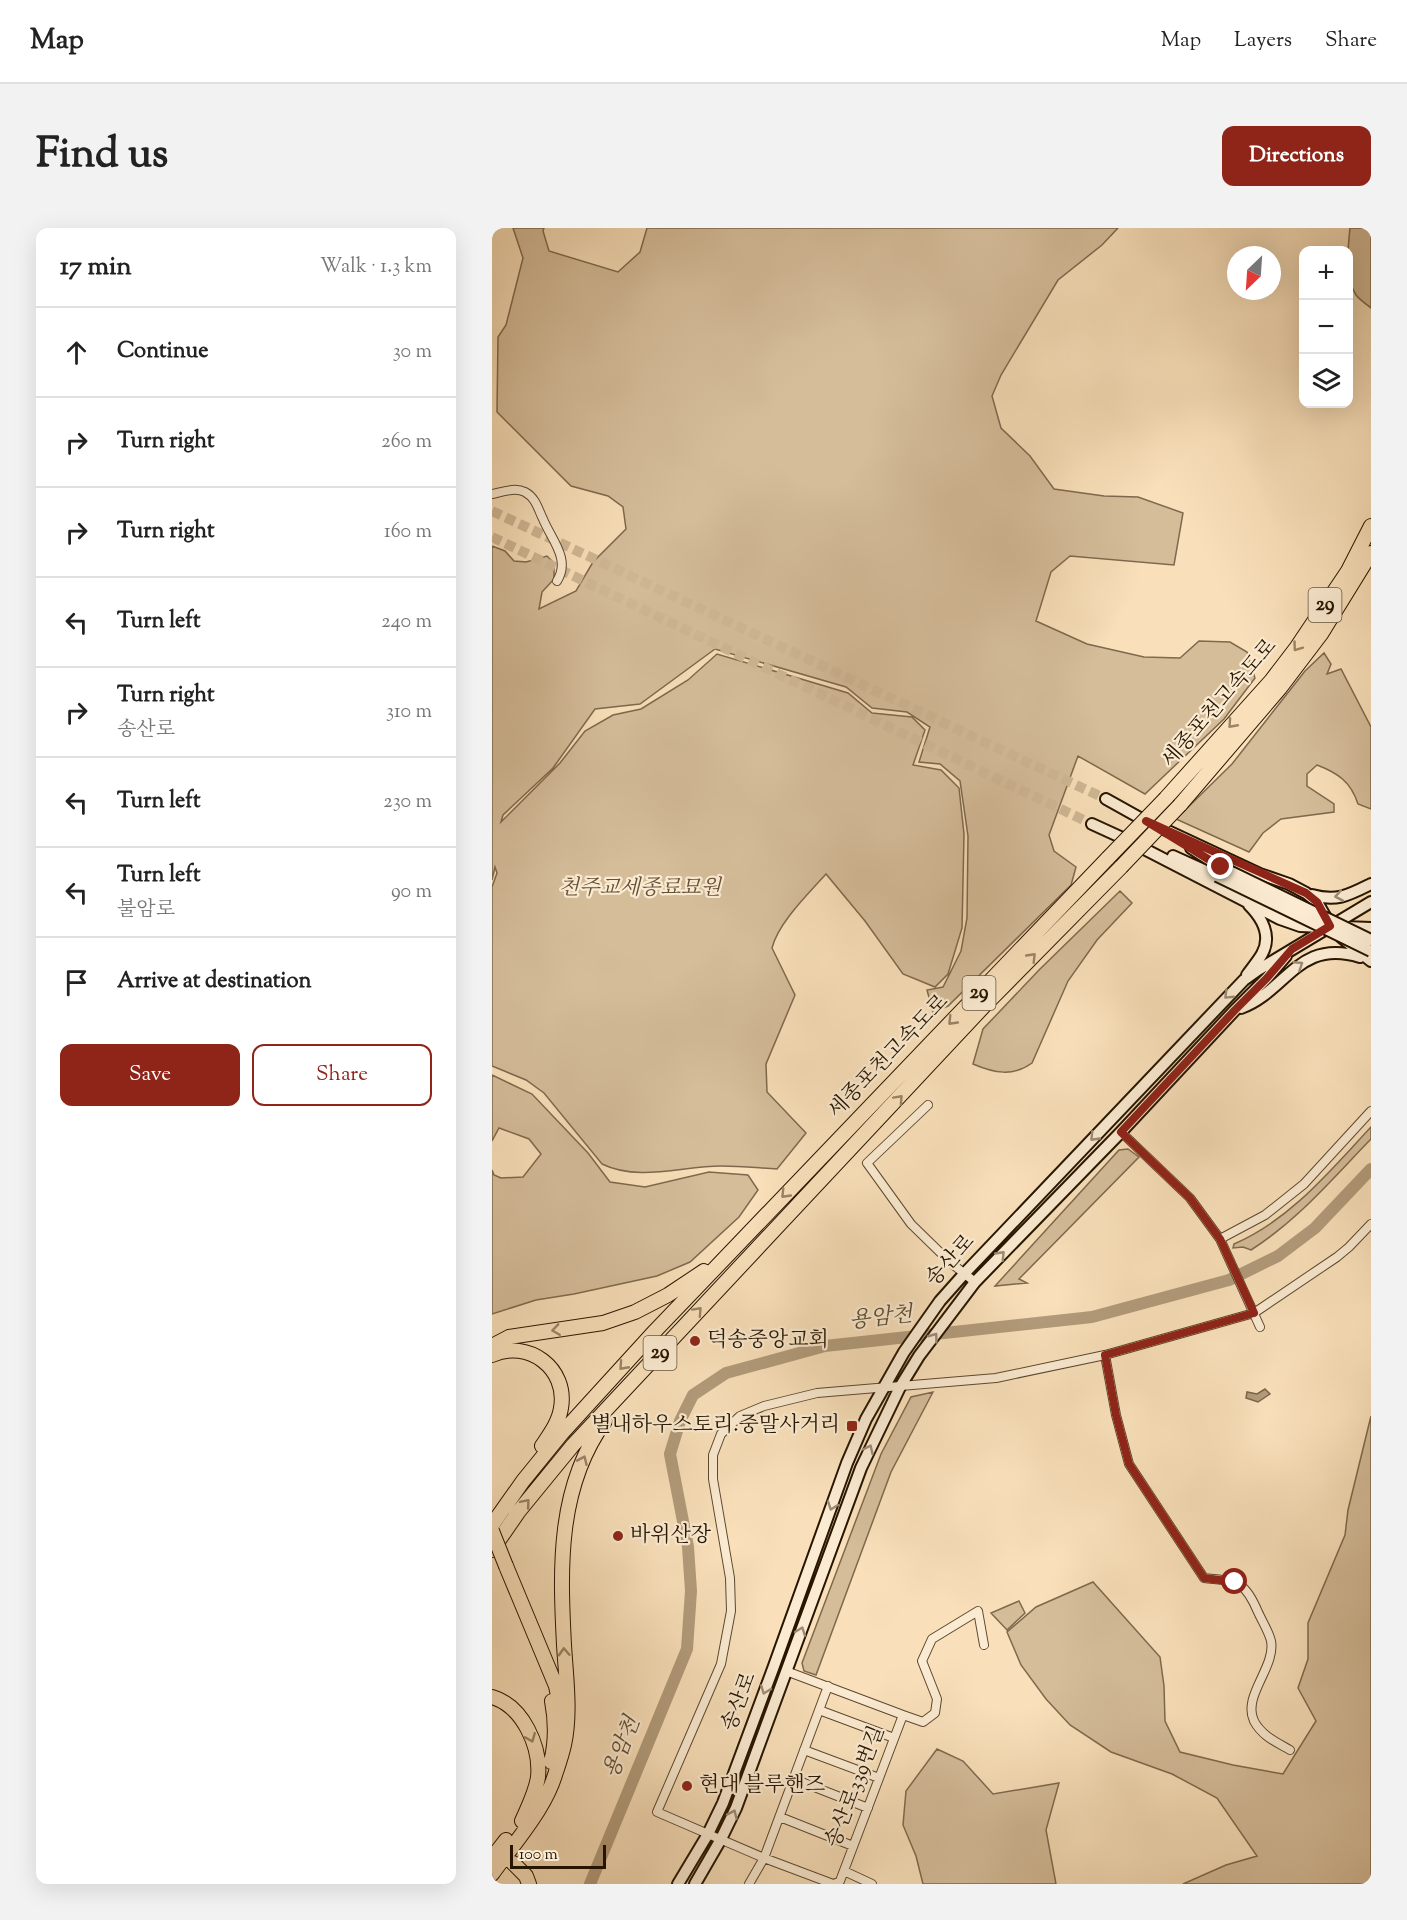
<!DOCTYPE html>
<meta charset="utf-8">
<style>
:root{--surface:#fff;--page:#f2f2f2;--text:#222;--muted:#767676;--line:#e0e0e0;--accent:#8f2418}
body{margin:0;font-family:"Sorts Mill Goudy","Noto Serif KR",serif;background:var(--page);color:var(--text)}
.controls{position:absolute;right:18px;top:18px;display:grid;overflow:hidden;border-radius:12px;box-shadow:0 6px 24px #0002}
.controls button{width:54px;height:54px;display:grid;place-items:center;padding:0;border:0;border-bottom:2px solid var(--line);background:var(--surface);color:var(--text);font:30px sans-serif}
.compass{position:absolute;left:735px;top:18px;width:54px;height:54px;border-radius:50%;background:var(--surface);box-shadow:0 6px 24px #0002;rotate:205deg}
.scale{position:absolute;left:18px;bottom:15px;width:96px;box-sizing:border-box;padding-left:6px;border:3px solid #271500;border-top:0;font-size:16px;line-height:21px;white-space:nowrap;color:#271500;-webkit-text-stroke:4px #fbebd2;paint-order:stroke}
.stop{position:absolute;width:18px;height:18px;margin:-14px;border:4px solid #8f2418;border-radius:50%;background:#fff}
.stop.end{background:#8f2418;border-color:#fff;box-shadow:0 2px 6px #0008}
.list{margin:0;padding:0;list-style:none}
h2{display:flex;justify-content:space-between;align-items:center;height:78px;margin:0;padding:0 24px;font-size:26px}
h2 small{font-size:20px;font-weight:400;color:var(--muted)}
.list li{display:grid;grid-template-columns:39px 1fr auto;gap:18px;align-items:center;box-sizing:border-box;height:90px;padding:0 24px;border-top:2px solid var(--line)}
.list b{display:block;font-size:22px;white-space:nowrap}
.list p{margin:0;font-size:20px;white-space:nowrap;color:var(--muted)}
.list em{font-size:20px;font-style:normal;color:var(--muted)}
.actions{display:flex;gap:12px;padding:18px 24px}
.actions a{flex:1;padding:14px 0;border:2px solid var(--accent);border-radius:12px;text-align:center;font-size:21px;color:var(--accent)}
.actions .main{background:var(--accent);color:#fff}
.icon{flex:none;width:33px;height:33px;fill:none;stroke:currentColor;stroke-width:2;stroke-linecap:round;stroke-linejoin:round}
.map{position:relative;flex:none;width:879px;height:1656px;overflow:hidden;border-radius:12px}
header{display:flex;align-items:center;gap:36px;box-sizing:border-box;height:84px;padding:0 30px;background:var(--surface);border-bottom:2px solid var(--line)}
header strong{font-size:28px}
nav{display:flex;gap:33px;margin-inline-start:auto;font-size:21px}
.intro{display:flex;align-items:center;justify-content:space-between;box-sizing:border-box;height:144px;padding:0 36px}
h1{margin:0;font-size:42px}
.button{padding:15px 27px;border-radius:12px;background:var(--accent);color:#fff;font-size:21px;font-weight:700}
main{display:flex;gap:36px;padding:0 36px}
aside{flex:1;background:var(--surface);border-radius:12px;box-shadow:0 6px 24px #0002}
.map>svg:first-child{display:block}
</style>
<header>
<strong>Map</strong>
<nav><a>Map</a><a>Layers</a><a>Share</a></nav>
</header>
<div class="intro"><h1>Find us</h1><a class="button">Directions</a></div>
<main>
<aside>
<h2>17 min<small>Walk · 1.3 km</small></h2>
<ul class="list">
<li><svg class="icon" aria-label="ahead" viewBox="0 0 24 24"><path d="M12 20V5M6 11l6-6 6 6"/></svg><div><b>Continue</b></div><em>30 m</em></li>
<li><svg class="icon" aria-label="right" viewBox="0 0 24 24"><path d="M7 20v-9h11M14 6l5 5-5 5"/></svg><div><b>Turn right</b></div><em>260 m</em></li>
<li><svg class="icon" aria-label="right" viewBox="0 0 24 24"><path d="M7 20v-9h11M14 6l5 5-5 5"/></svg><div><b>Turn right</b></div><em>160 m</em></li>
<li><svg class="icon" aria-label="left" viewBox="0 0 24 24"><path d="M17 20v-9H6M10 6l-5 5 5 5"/></svg><div><b>Turn left</b></div><em>240 m</em></li>
<li><svg class="icon" aria-label="right" viewBox="0 0 24 24"><path d="M7 20v-9h11M14 6l5 5-5 5"/></svg><div><b>Turn right</b><p>송산로</p></div><em>310 m</em></li>
<li><svg class="icon" aria-label="left" viewBox="0 0 24 24"><path d="M17 20v-9H6M10 6l-5 5 5 5"/></svg><div><b>Turn left</b></div><em>230 m</em></li>
<li><svg class="icon" aria-label="left" viewBox="0 0 24 24"><path d="M17 20v-9H6M10 6l-5 5 5 5"/></svg><div><b>Turn left</b><p>불암로</p></div><em>90 m</em></li>
<li><svg class="icon" aria-label="arrive" viewBox="0 0 24 24"><path d="M6 21V4h12l-3 4 3 4H6"/></svg><div><b>Arrive at destination</b></div></li>
</ul>
<div class="actions"><a class="main">Save</a><a>Share</a></div>
</aside>
<div class="map">
<svg width="879" height="1656" viewBox="0 0 879 1656">
<rect width="100%" height="100%" fill="#f9e0ba"/>
<filter id="stains"><feTurbulence type="fractalNoise" baseFrequency=".00333" numOctaves="4"/><feColorMatrix values="0 0 0 0 .2 0 0 0 0 .09 0 0 0 0 .02 0 0 0 .5 -.17"/></filter>
<radialGradient id="worn" r=".72"><stop offset=".6" stop-color="#630" stop-opacity="0"/><stop offset="1" stop-color="#630" stop-opacity=".3"/></radialGradient>
<path fill="#d5bd9a" stroke="#7e694d" stroke-width="1.5" d="M21 0H52L51 3 57 23 126 44 148 24 155 0H626L610 17 566 52 509 147 500 168 509 200 538 228 562 261 612 268 646 269 691 285 682 337 578 328 559 344 544 393 595 416 652 429 688 430 707 413 738 414 755 424 763 450 732 491 653 566 586 528 557 607 562 623 584 639 579 657 456 778 441 784 435 762 451 759 469 723 475 690 476 608 468 553 448 536 427 534 438 499 415 484 380 480 354 459 223 421 148 476 103 481 61 540 11 587 9 594 68 535 93 503 121 487 149 481 196 452 225 426 356 465 380 485 420 489 433 502 421 537 449 542 467 560 472 606 470 700 456 746 443 759 411 746 373 693 334 646C317 665 286 695 280 720L303 767 274 836 275 864 314 905 285 941C267 940 248 938 229 938 190 938 147 954 110 936L52 865 34 852 0 838V659L5 645 3 639 0 652V318L13 323 22 333 34 334 55 328 62 335V351L50 364 47 381 84 363 101 334 134 301 131 279 116 268 79 258 5 184 6 109 14 97 31 30Z
M858 0H879V80C874 76 868 72 864 67 852 48 856 21 858 0Z
M832 425 839 436 835 446 849 441 879 499V581L866 576C859 554 846 545 825 537L815 546V558L842 576V584L789 591 771 605 757 624 684 591 740 536 813 443Z
M628 663 640 675 605 712 576 753 540 835C521 849 502 845 481 836L491 801 547 742Z
M0 847 40 866 96 925 118 954 153 959 217 944 256 947 266 962 247 989 198 1034 165 1048 82 1066 44 1072 0 1086V942L2 947 9 950 31 949 49 926 37 911 7 900 0 913Z
M879 899V911C841 950 806 992 759 1022L751 1019 741 1020 742 1016C798 992 838 943 879 899Z
M636 921 647 929 527 1051 535 1055 503 1058 627 922Z
M441 1164 399 1244 324 1447 312 1443 310 1435 389 1226 419 1169Z
M879 1188V1656H691L734 1637 765 1628 725 1570 680 1546 619 1524 578 1497 554 1471 529 1437 515 1404 544 1379 601 1354 668 1429 672 1458 673 1493 688 1524 741 1537 791 1546 824 1493 806 1460 816 1431V1395L853 1307 856 1282Z
M527 1373 533 1385 515 1402 499 1385Z
M445 1521 471 1533 501 1566 567 1555 554 1602 564 1656H431L424 1628 411 1597 414 1563Z"/>
<path fill="#b29b7b" stroke="#7a654a" stroke-width="1.5" d="M773 1161 778 1166 766 1174 754 1170 755 1164 765 1166Z"/>
<g fill="none" stroke-linecap="round" stroke-linejoin="round">
<path stroke="#b29b7b" stroke-width="12" d="M98 1656 195 1421 199 1363 196 1319 178 1226 188 1193 201 1167 234 1145 333 1118 600 1089 737 1052 786 1028 823 1000 879 941"/>
<path stroke="#cfb795" stroke-width="10" stroke-dasharray="10 5" stroke-linecap="butt" d="M0 283 614 571
M0 309 600 596"/>
<defs>
<path id="street" d="M0 266C10 264 23 259 33 264 44 270 46 281 51 291 59 311 79 331 65 353
M436 877 375 935 419 996 459 1035 483 1054
M629 904 698 970 728 1011 773 987 812 956 879 883
M728 1011 768 1099
M613 1127 624 1187 637 1236 712 1350C745 1354 752 1351 766 1384 770 1393 777 1404 779 1413 784 1439 750 1468 762 1493 770 1508 784 1514 798 1522
M294 1443 411 1487 348 1653 342 1656
M327 1482 402 1510
M411 1487 431 1494 443 1485 445 1471 430 1433 440 1411 486 1383 492 1417
M312 1522 387 1550
M302 1551 376 1580
M288 1589 361 1618
M352 1643 380 1656
M257 1656 272 1630 336 1458
M341 1656 272 1630 165 1584 229 1436 239 1383 238 1350 221 1251V1227L229 1206 248 1188 272 1178 325 1165 504 1150 613 1127 762 1085 845 1029 857 1019 879 996"/>
<path id="secondary" d="M614 571 657 595
M600 596 635 612
M661 596 768 646 797 656 814 665 825 674 837 695
M631 610 788 691 808 698 831 699
M699 620 729 639
M681 628 725 648
M820 667C845 674 857 667 879 656
M853 699 879 700
M849 709 879 733
M755 747C760 740 766 733 770 726 780 708 770 690 757 677
M749 780C795 763 806 710 868 729
M186 1656 216 1606 231 1575 282 1438 355 1235 374 1191 412 1124 448 1073 472 1046 752 752 766 742 879 674
M203 1656 229 1611 244 1580 369 1240 408 1159 427 1128 483 1054 629 904 743 782 775 750 794 728"/>
<path id="highway" d="M674 570 779 453 805 419 856 343 879 298
M688 577 788 460 829 406 879 325
M0 1118 17 1109 111 1095 143 1084 176 1067 212 1043
M0 1127C36 1111 76 1140 69 1180 67 1194 58 1206 50 1218
M0 1297 31 1253 70 1205 163 1103 616 630
M0 1322 27 1283 81 1217 492 778 629 639
M14 1338 64 1458 69 1483
M0 1469C31 1478 49 1519 46 1549 44 1564 36 1579 30 1593
M59 1534C64 1514 64 1494 60 1473
M64 1544C67 1535 70 1526 72 1517 79 1485 74 1450 72 1417 68 1340 65 1259 113 1193
M0 1630 14 1612
M21 1635 34 1648 37 1656
M0 1646C23 1614 59 1575 66 1535"/>
</defs>
<use href="#street" stroke="#5c482e" stroke-width="10"/>
<use href="#secondary" stroke="#271500" stroke-width="14"/>
<use href="#highway" stroke="#271500" stroke-width="16"/>
<use href="#street" stroke="#fbebd2" stroke-width="8"/>
<use href="#secondary" stroke="#fbebd2" stroke-width="10"/>
<use href="#highway" stroke="#f9e0ba" stroke-width="14"/>
<defs>
<path id="secondary-bridge" d="M729 639 879 712
M725 648 879 723"/>
<path id="highway-bridge" d="M616 630 674 570
M629 639 688 577
M0 1303 14 1338"/>
</defs>
<use href="#secondary-bridge" stroke="#271500" stroke-width="14" stroke-linecap="butt"/>
<use href="#highway-bridge" stroke="#271500" stroke-width="16" stroke-linecap="butt"/>
<use href="#secondary-bridge" stroke="#fbebd2" stroke-width="10"/>
<use href="#highway-bridge" stroke="#f9e0ba" stroke-width="14"/>
</g>
<defs><path id="oneway-chevron" d="M-2-3.5L2.5 0L-2 3.5" fill="none" stroke-width="1.6" stroke-linecap="round" stroke-linejoin="round" transform="scale(1.5)"/></defs>
<g stroke="#9a8566">
<use href="#oneway-chevron" transform="translate(805 419) rotate(126)"/>
<use href="#oneway-chevron" transform="translate(740 496) rotate(132)"/>
<use href="#oneway-chevron" transform="translate(540 729) rotate(-46)"/>
<use href="#oneway-chevron" transform="translate(460 793) rotate(134)"/>
<use href="#oneway-chevron" transform="translate(407 871) rotate(-47)"/>
<use href="#oneway-chevron" transform="translate(293 966) rotate(134)"/>
<use href="#oneway-chevron" transform="translate(206 1083) rotate(-47)"/>
<use href="#oneway-chevron" transform="translate(64 1102) rotate(172)"/>
<use href="#oneway-chevron" transform="translate(131 1138) rotate(132)"/>
<use href="#oneway-chevron" transform="translate(91 1232) rotate(-66)"/>
<use href="#oneway-chevron" transform="translate(34 1275) rotate(-50)"/>
<use href="#oneway-chevron" transform="translate(72 1424) rotate(-93)"/>
<use href="#oneway-chevron" transform="translate(39 1510) rotate(68)"/>
</g>
<g stroke="#9c8b74">
<use href="#oneway-chevron" transform="translate(847 668) rotate(170)"/>
<use href="#oneway-chevron" transform="translate(807 737) rotate(-33)"/>
<use href="#oneway-chevron" transform="translate(736 767) rotate(136)"/>
<use href="#oneway-chevron" transform="translate(602 909) rotate(134)"/>
<use href="#oneway-chevron" transform="translate(509 1027) rotate(-46)"/>
<use href="#oneway-chevron" transform="translate(442 1109) rotate(-53)"/>
<use href="#oneway-chevron" transform="translate(377 1221) rotate(-65)"/>
<use href="#oneway-chevron" transform="translate(340 1278) rotate(110)"/>
<use href="#oneway-chevron" transform="translate(309 1403) rotate(-70)"/>
<use href="#oneway-chevron" transform="translate(273 1462) rotate(111)"/>
<use href="#oneway-chevron" transform="translate(241 1586) rotate(-66)"/>
</g>
<g fill="none" stroke-linecap="round" stroke-linejoin="round">
<path stroke="#8f2418" stroke-width="8" d="M729 639 654 593 814 665 825 674 838 698 800 721 775 750 743 782 629 904 698 970 728 1011 762 1085 613 1127 624 1187 637 1236 712 1350 743 1354"/>
</g>
<g fill="#8f2418" stroke="#fbebd2" stroke-width="2">
<circle cx="203" cy="1113" r="6"/>
<rect x="354" y="1192" width="12" height="12" rx="3"/>
<circle cx="126" cy="1308" r="6"/>
<circle cx="195" cy="1558" r="6"/>
</g>
<g text-anchor="middle" dominant-baseline="central" stroke-width="4.5" stroke-linejoin="round" paint-order="stroke">
<g fill="#fbebd2" stroke="#67553f" stroke-width="1.5">
<rect x="816.5" y="360" width="33" height="34" rx="4.5"/>
<rect x="470.5" y="748" width="33" height="34" rx="4.5"/>
<rect x="151.5" y="1108" width="33" height="34" rx="4.5"/>
</g>
<g font-size="20" font-weight="bold" fill="#271500">
<text x="833" y="377">29</text>
<text x="487" y="765">29</text>
<text x="168" y="1125">29</text>
</g>
<g font-size="21" fill="#271500" stroke="#fbebd2">
<text transform="translate(728 476) rotate(-49)">세종포천고속도로</text>
<text transform="translate(397 829) rotate(-46)">세종포천고속도로</text>
<text transform="translate(459 1033) rotate(-48)">송산로</text>
<text transform="translate(248 1474) rotate(-69)">송산로</text>
<text transform="translate(364 1559) rotate(-69)">송산로339번길</text>
</g>
<g font-size="21" font-style="italic" fill="#645036" stroke="#fbebd2">
<text x="148" y="661">천주교세종료묘원</text>
</g>
<g font-size="21" fill="#271500" stroke="#fbebd2" text-anchor="start">
<text x="215" y="1113">덕송중앙교회</text>
<text x="348" y="1198" text-anchor="end">별내하우스토리.중말사거리</text>
<text x="138" y="1308">바위산장</text>
<text x="207" y="1558">현대 블루핸즈</text>
</g>
<g font-size="22" font-style="italic" fill="#5f4b31" stroke="#fbebd2">
<text transform="translate(389 1091) rotate(-6)">용암천</text>
<text transform="translate(131 1520) rotate(-68)">용암천</text>
</g>
</g>
<rect width="100%" height="100%" filter="url(#stains)"/>
<rect width="100%" height="100%" fill="url(#worn)"/>
</svg>
<div class="controls">
<button>+</button>
<button>−</button>
<button><svg class="icon" aria-label="layers" viewBox="0 0 24 24"><path d="M12 4l9 5-9 5-9-5zM3 14l9 5 9-5"/></svg></button>
</div>
<svg class="compass" viewBox="-18 -18 36 36"><path d="M0-13l5 13h-10z" fill="#e53935"/><path d="M0 13l5-13h-10z" fill="#767676"/></svg>
<div class="scale">100 m</div>
<div class="stop" style="left:743px;top:1354px"></div>
<div class="stop end" style="left:729px;top:639px"></div>
</div>
</main>
